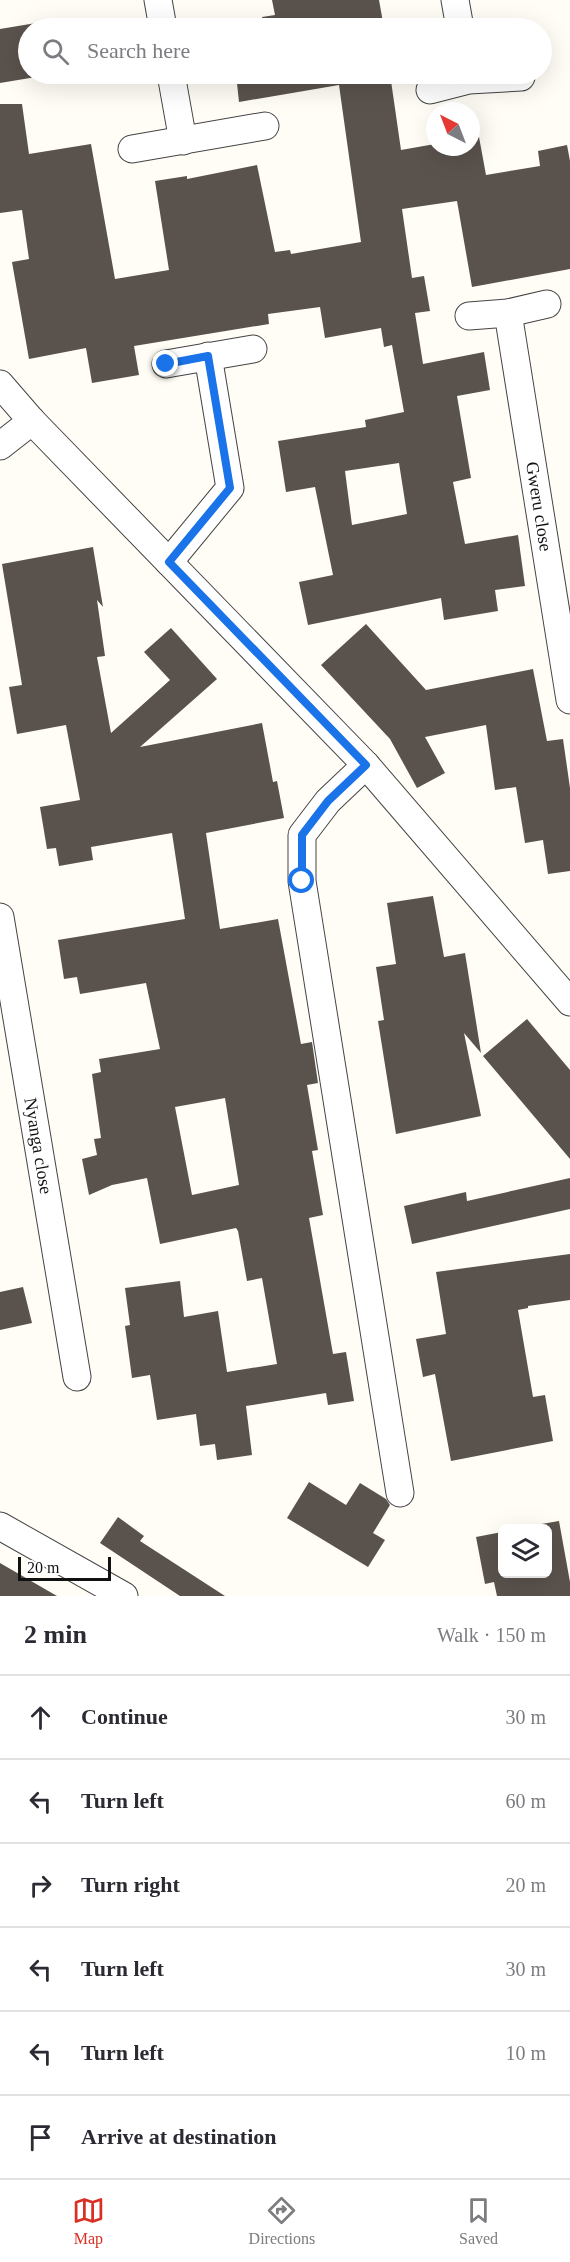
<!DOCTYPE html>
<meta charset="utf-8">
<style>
:root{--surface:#fff;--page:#f2f2f3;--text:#2b2b33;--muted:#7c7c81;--line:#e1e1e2;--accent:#d93025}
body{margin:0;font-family:"Times New Roman",serif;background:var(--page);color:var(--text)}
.controls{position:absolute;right:18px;bottom:18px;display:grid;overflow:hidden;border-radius:9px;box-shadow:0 6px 24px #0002}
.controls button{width:54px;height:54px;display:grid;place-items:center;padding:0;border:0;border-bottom:2px solid var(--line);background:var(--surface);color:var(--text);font:30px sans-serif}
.compass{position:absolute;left:426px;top:102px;width:54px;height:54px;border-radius:50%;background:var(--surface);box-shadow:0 6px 24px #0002;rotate:318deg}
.scale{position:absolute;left:18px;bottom:15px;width:93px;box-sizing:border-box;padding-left:6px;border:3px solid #111;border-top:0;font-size:16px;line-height:21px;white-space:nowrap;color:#111;-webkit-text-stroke:4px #fff;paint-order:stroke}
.stop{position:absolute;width:18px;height:18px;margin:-14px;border:4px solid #1a73e8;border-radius:50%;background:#fff}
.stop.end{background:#1a73e8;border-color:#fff;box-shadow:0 2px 6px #0008}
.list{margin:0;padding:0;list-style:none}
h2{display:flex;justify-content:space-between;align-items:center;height:78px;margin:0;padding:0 24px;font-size:26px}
h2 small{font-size:20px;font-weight:400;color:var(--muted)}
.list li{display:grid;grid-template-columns:39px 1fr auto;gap:18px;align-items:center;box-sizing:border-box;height:84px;padding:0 24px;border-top:2px solid var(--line)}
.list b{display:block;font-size:22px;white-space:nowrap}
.list em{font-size:20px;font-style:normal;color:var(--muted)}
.icon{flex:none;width:33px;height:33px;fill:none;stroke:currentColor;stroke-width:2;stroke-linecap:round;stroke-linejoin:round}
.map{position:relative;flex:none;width:570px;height:1596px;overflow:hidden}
.search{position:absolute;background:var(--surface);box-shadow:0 6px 24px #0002;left:18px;right:18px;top:18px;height:66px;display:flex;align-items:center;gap:15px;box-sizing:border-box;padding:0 21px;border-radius:33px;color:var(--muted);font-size:22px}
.sheet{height:582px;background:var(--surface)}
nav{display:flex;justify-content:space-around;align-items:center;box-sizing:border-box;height:84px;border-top:2px solid var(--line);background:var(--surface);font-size:16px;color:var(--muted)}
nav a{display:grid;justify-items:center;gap:3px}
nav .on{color:var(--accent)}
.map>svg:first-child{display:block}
</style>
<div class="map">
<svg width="570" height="1596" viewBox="0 0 570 1596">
<rect width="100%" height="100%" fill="#fffdf5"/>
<path fill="#5a524d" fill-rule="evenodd" d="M272 0H379L384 28H264L262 17 275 15Z
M93 21 94 28H53Z
M36 23V28H28V74H54L0 83V29Z
M236 74H390L401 150 435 144V147H471V138L479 137 486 175 540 166 538 151 567 145 570 161V269L472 287 457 201 402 209 412 278 424 276 430 311 415 313 423 364 484 352 490 390 457 396 471 478 453 482 465 544 518 535 525 586 495 590 498 611 444 620 441 598 308 625 299 582 333 575 315 487 286 492 278 441 366 427 365 420 404 412 392 345 384 347 381 328 325 338 320 307 268 314 269 324 134 346 139 375 92 383 86 348 29 359 12 262 29 259 22 210 0 213V104H22L29 154 91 144 115 279 169 270 155 181 187 176V179L257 165 275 252 290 250 291 254 361 242 339 85 239 102ZM399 463 407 514 352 525 345 471Z
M93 547 103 607 97 600 105 656 97 657 111 733 170 680 144 652 171 628 217 679 140 747 262 723 273 782 277 781 284 818 206 833 220 929 278 919 301 1044 312 1042 318 1083 307 1085 318 1150 312 1151 323 1215 309 1218 333 1354 346 1352 354 1401 328 1405 326 1393 246 1406 252 1455 217 1460 215 1444 200 1446 196 1414 157 1420 150 1375 132 1378 125 1326 130 1325 125 1288 180 1281 184 1317 218 1311 227 1372 277 1364 262 1278 247 1281 238 1231 236 1228 160 1244 147 1178 112 1185 89 1195 82 1159 97 1155 94 1139 101 1138 92 1074 101 1072 99 1059 160 1049 146 983 80 994 77 977 64 979 58 940 185 919 172 833 91 847 93 860 59 866 56 848 47 849 40 807 80 800 66 725 17 734 9 687 22 685 2 564ZM225 1098 239 1185 192 1195 175 1107Z
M366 624 426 690 533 669 547 741 563 739 570 788V871L548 874 543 840 525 843 516 787 495 790 486 725 425 737 445 773 417 788 390 739 321 665Z
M433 896 444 957 465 953 481 1053 464 1033 481 1116 396 1134 378 1021 384 1020 376 967 396 964 387 903Z
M527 1019 570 1070V1159L483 1056Z
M570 1178V1209L412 1244 404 1206 466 1192 467 1201Z
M570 1254V1300L528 1306V1308L518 1310 533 1397 545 1395 553 1441 451 1461 435 1374 423 1377 416 1339 446 1334 436 1272Z
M23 1287 32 1323 0 1330V1292Z
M309 1482 346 1505 360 1483 386 1499 390 1505 373 1533 385 1540 368 1567 287 1518Z
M118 1517 144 1536 140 1541 225 1596H180L100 1543Z
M559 1521 570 1582V1596H497L494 1582 485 1584 476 1537 502 1532V1574H548V1528H518Z
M0 1563 57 1596H0Z"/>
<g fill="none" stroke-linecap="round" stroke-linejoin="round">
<defs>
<g id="street">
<path d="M158 0 163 28"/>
<path d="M455 0 460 28"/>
<path d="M171 74 183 141"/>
<path d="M430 90 469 80 521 77"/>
<path d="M132 149 265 126"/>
<path id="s1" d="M508 313 570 700"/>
<path d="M469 316 508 313 547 304"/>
<path d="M166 364 253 349"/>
<path d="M0 384 32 421 366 765 570 1002"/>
<path d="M0 446 32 421"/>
<path d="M169 562 230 488 208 356"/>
<path d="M366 765 328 801 302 835V881L400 1493"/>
<path id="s2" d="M0 917 77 1377"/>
<path d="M0 1526 124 1596"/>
</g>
</defs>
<use href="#street" stroke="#444" stroke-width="29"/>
<use href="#street" stroke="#fff" stroke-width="27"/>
</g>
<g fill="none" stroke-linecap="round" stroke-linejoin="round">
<path stroke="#1a73e8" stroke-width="8" d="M166 364 208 356 230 488 169 562 366 765 328 801 302 835V881"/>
</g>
<g text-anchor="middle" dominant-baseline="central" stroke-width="6" stroke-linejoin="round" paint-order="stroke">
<g font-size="18" fill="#111" stroke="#fff">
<text stroke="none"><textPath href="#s1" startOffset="196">Gweru close</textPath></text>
<text stroke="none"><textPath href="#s2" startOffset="232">Nyanga close</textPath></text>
</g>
</g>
</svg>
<div class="controls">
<button><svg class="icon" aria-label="layers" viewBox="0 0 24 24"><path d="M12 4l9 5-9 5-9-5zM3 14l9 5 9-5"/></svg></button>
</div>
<svg class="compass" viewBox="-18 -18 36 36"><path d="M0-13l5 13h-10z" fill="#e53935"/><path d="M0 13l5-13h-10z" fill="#7c7c81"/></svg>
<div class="scale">20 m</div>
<div class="stop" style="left:302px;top:881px"></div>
<div class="stop end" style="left:166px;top:364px"></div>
<div class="search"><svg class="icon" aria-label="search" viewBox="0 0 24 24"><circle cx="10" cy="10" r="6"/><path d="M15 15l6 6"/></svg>Search here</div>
</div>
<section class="sheet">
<h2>2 min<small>Walk · 150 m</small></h2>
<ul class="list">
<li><svg class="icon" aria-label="ahead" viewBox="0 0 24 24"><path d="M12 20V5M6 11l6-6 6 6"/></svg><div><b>Continue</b></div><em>30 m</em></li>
<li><svg class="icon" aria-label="left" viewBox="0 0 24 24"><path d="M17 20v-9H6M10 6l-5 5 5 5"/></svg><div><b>Turn left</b></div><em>60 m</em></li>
<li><svg class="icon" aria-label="right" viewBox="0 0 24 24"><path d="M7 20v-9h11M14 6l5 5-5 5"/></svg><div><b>Turn right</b></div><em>20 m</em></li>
<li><svg class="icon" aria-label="left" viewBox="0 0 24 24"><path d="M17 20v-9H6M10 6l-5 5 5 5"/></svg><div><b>Turn left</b></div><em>30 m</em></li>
<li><svg class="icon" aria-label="left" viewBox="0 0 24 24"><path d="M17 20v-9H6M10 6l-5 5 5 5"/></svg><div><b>Turn left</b></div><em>10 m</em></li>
<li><svg class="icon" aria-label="arrive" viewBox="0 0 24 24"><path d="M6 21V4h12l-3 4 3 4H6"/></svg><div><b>Arrive at destination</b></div></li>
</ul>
</section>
<nav>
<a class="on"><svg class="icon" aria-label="map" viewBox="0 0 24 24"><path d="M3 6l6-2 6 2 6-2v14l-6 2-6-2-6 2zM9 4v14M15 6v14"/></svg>Map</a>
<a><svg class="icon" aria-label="directions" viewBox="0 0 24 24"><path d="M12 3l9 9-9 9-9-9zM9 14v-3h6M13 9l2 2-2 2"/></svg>Directions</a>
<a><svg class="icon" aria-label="saved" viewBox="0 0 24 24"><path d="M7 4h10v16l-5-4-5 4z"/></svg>Saved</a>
</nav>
